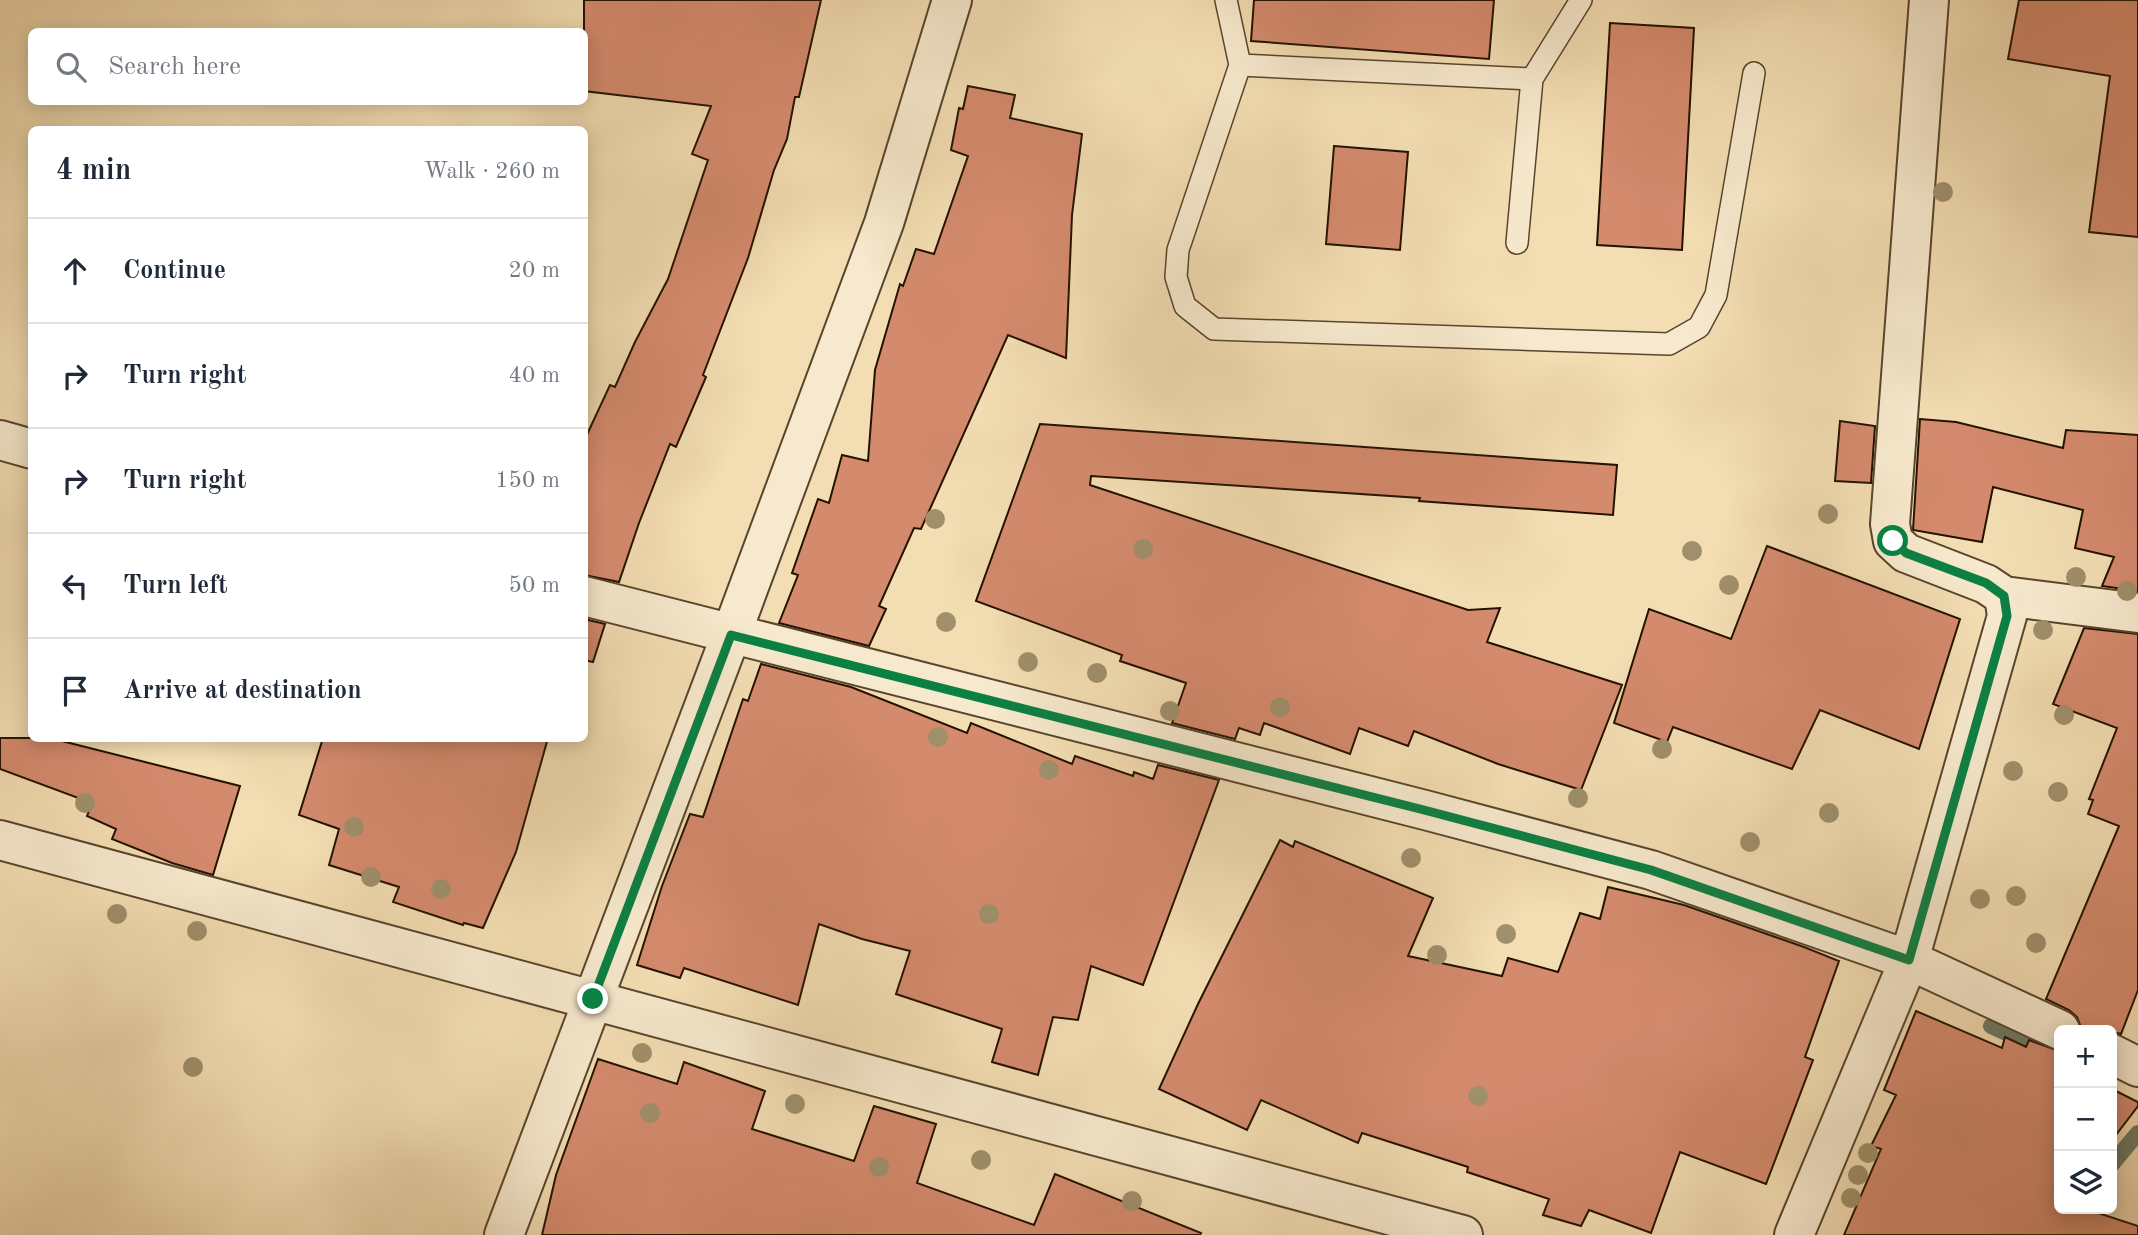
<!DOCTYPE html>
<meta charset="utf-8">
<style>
:root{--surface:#fff;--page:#f2f2f3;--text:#1f2937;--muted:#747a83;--line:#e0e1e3}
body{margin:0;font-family:"Old Standard TT",serif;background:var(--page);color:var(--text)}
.controls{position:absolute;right:21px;bottom:21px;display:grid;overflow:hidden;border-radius:10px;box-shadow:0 4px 18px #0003}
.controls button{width:63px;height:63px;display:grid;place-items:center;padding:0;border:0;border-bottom:2px solid var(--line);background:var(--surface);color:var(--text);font:35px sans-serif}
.stop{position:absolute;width:21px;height:21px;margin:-16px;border:5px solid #0b8043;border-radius:50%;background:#fff}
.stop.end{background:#0b8043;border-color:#fff;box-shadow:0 2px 7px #0008}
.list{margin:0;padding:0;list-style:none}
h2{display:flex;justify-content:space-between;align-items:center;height:91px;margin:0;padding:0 28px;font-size:30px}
h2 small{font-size:23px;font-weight:400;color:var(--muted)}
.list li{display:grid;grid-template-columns:46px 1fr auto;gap:21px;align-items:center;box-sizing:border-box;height:105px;padding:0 28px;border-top:2px solid var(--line)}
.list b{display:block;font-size:26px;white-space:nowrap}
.list em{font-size:23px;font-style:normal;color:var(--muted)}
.icon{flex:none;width:38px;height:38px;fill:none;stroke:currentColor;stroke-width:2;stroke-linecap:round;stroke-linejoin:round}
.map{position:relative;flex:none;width:2138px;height:1235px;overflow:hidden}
.search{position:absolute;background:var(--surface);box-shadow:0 4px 18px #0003;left:28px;top:28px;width:560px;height:77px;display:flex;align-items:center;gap:18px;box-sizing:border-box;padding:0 24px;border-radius:10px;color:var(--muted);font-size:26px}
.panel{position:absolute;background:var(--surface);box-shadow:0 4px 18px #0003;left:28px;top:126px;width:560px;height:616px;border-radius:10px}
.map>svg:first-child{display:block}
</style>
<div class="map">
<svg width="2138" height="1235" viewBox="0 0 2138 1235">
<rect width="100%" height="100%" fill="#f3ddb2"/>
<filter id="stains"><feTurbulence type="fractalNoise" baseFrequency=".00286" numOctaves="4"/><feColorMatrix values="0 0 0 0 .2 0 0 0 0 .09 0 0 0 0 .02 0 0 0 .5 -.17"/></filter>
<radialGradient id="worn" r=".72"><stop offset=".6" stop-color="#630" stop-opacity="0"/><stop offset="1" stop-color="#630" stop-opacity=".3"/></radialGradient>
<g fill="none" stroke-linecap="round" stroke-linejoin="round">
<path stroke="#6d7964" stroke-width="16" d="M1991 1026 2059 1057
M2112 1164 2138 1133"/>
</g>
<path fill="#d48a6d" stroke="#241200" stroke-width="2" d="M584 0H821L799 97H795L787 139 774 170 748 258 703 375 706 377 676 447 670 444 639 523 619 582 584 575V441L610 385 615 387 635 342 668 279 708 160 692 154 711 106 584 91Z
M1254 0H1494L1489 59 1251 41Z
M2019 0H2138V237L2089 232 2110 76 2008 59Z
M1610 23 1694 28 1682 250 1597 245Z
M968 86 1015 95 1010 118 1082 134 1072 215 1066 358 1008 335 921 529 914 528 879 606 886 609 869 646 779 623 798 575 792 573 818 499 829 503 842 455 868 461 875 370 900 284 903 286 916 249 934 254 968 156 951 150 959 108 963 109Z
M1334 146 1408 152 1400 250 1326 244Z
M1920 419 1956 422 2063 448 2066 430 2138 435V591L2102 586 2114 557 2075 548 2083 510 1993 487 1982 542 1913 530Z
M1840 421 1875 426 1871 483 1835 481Z
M1040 424 1617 465 1613 515 1419 501 1420 498 1091 476 1090 485 1468 610 1500 608 1487 642 1622 685 1581 790 1498 764 1414 731 1408 746 1359 728 1350 754 1264 723 1260 735 1239 728 1235 739 1172 723 1186 683 1120 661 1122 655 976 601Z
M1767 546 1960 619 1919 749 1820 710 1792 769 1673 727 1667 742 1614 723 1649 609 1731 639Z
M584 619 605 624 593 662 584 660Z
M2084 628 2138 634V990L2121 1034 2112 1032V1030H2082L2077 1017 2069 1010 2046 999 2119 826 2088 814 2093 800 2089 799 2117 728 2053 704Z
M761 664 851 687 967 733 971 723 1072 764 1075 756 1133 776 1134 772 1153 779 1158 765 1219 780 1143 985 1091 966 1078 1020 1053 1017 1038 1075 992 1062 1002 1029 896 994 910 951 862 939 819 924 798 1005 684 968 680 978 637 965 662 886 690 814 703 817 743 699 748 701Z
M0 738H50L240 786 213 875 172 863 112 839 116 829 87 816 92 803 0 769Z
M323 738H548L516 852 483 928 464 923 463 925 393 902 399 887 329 865 339 829 299 815Z
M1280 840 1293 847 1295 841 1433 898 1408 956 1502 976 1508 958 1558 972 1580 913 1600 919 1608 887 1684 905 1804 947 1839 961 1805 1057 1813 1060 1766 1184 1680 1152 1651 1233 1589 1210 1581 1226 1543 1215 1549 1199 1467 1172 1468 1167 1362 1133 1358 1143 1261 1100 1247 1130 1159 1089 1198 1004Z
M1916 1011 2002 1048 2005 1037 2026 1047 2029 1040 2059 1051V1209H2086L2138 1226V1235H1844L1881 1149 1871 1146 1896 1095 1884 1090Z
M598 1059 677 1084 684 1062 765 1091 752 1129 854 1161 874 1106 936 1124 917 1183 1034 1225 1055 1174 1201 1233 1200 1235H542L556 1175Z
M2112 1089 2138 1102V1106L2112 1140Z"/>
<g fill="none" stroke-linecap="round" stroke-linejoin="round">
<defs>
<path id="lane" d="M1226 0 1240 65 1178 250 1176 277 1185 306 1214 329 1669 344 1699 327 1716 295 1754 73
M1240 65 1532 79
M1517 243 1532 79 1581 0"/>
<path id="street" d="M0 440 32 449
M584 596 1425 810 1651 870 1909 960 2060 1030
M2004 596 2138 613
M0 840 1463 1235
M2112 1054 2138 1067
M504 1235 731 635 884 223 952 0
M1794 1235 1909 960 2007 616 2004 596 1986 584 1906 553 1893 541 1890 524 1929 0"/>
</defs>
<use href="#lane" stroke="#58452c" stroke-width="24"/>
<use href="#street" stroke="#58452c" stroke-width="42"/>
<use href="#lane" stroke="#f7e9cd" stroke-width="21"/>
<use href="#street" stroke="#f7e9cd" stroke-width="38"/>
</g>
<g fill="#9f8f6a">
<circle cx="1943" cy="192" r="10"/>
<circle cx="1828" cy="514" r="10"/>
<circle cx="935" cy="519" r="10"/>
<circle cx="1143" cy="549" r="10"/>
<circle cx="1692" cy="551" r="10"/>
<circle cx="2076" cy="577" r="10"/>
<circle cx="1729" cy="585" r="10"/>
<circle cx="2127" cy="591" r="10"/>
<circle cx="946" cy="622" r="10"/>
<circle cx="2043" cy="630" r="10"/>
<circle cx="1028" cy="662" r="10"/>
<circle cx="1097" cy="673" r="10"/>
<circle cx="1280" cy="707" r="10"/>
<circle cx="1170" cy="711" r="10"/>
<circle cx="2064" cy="715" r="10"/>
<circle cx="938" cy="737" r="10"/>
<circle cx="1662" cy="749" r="10"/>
<circle cx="1049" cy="770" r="10"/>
<circle cx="2013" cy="771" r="10"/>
<circle cx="2058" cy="792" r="10"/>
<circle cx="1578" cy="798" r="10"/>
<circle cx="85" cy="803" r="10"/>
<circle cx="1829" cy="813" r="10"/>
<circle cx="354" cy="827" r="10"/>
<circle cx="1750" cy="842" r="10"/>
<circle cx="1411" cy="858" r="10"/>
<circle cx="371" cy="877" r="10"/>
<circle cx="441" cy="889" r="10"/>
<circle cx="2016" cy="896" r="10"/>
<circle cx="1980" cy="899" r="10"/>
<circle cx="117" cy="914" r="10"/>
<circle cx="989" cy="914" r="10"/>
<circle cx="197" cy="931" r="10"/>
<circle cx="1506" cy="934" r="10"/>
<circle cx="2036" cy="943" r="10"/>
<circle cx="1437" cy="955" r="10"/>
<circle cx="642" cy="1053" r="10"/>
<circle cx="193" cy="1067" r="10"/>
<circle cx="1478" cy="1096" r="10"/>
<circle cx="795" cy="1104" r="10"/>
<circle cx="650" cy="1113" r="10"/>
<circle cx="1868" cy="1153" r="10"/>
<circle cx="981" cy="1160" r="10"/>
<circle cx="879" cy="1167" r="10"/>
<circle cx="1858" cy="1175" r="10"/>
<circle cx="1851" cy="1198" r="10"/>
<circle cx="1132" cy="1201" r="10"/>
</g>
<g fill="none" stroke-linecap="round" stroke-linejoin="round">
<path stroke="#0b8043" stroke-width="9" d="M593 999 731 635 1424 810 1651 870 1909 960 2007 616 2004 596 1986 583 1906 553 1893 541"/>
</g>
<rect width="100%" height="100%" filter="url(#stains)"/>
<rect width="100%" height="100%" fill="url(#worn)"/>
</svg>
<div class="controls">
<button>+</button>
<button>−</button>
<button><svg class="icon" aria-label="layers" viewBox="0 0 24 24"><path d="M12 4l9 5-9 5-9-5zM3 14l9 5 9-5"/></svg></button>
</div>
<div class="stop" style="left:1893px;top:541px"></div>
<div class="stop end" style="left:593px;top:999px"></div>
<div class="search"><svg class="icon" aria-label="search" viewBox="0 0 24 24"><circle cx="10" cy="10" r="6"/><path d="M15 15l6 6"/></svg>Search here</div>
<section class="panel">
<h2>4 min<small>Walk · 260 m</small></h2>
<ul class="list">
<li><svg class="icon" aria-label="ahead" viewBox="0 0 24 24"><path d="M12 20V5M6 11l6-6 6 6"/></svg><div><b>Continue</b></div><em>20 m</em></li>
<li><svg class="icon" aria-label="right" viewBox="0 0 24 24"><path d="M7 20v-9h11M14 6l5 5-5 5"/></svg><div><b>Turn right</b></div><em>40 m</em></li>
<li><svg class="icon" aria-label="right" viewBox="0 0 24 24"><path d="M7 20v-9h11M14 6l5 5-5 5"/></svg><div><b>Turn right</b></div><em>150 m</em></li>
<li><svg class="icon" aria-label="left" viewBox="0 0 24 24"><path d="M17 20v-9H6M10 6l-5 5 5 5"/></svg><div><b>Turn left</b></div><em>50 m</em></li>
<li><svg class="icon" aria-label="arrive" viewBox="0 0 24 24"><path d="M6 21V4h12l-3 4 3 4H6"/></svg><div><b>Arrive at destination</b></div></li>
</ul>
</section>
</div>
